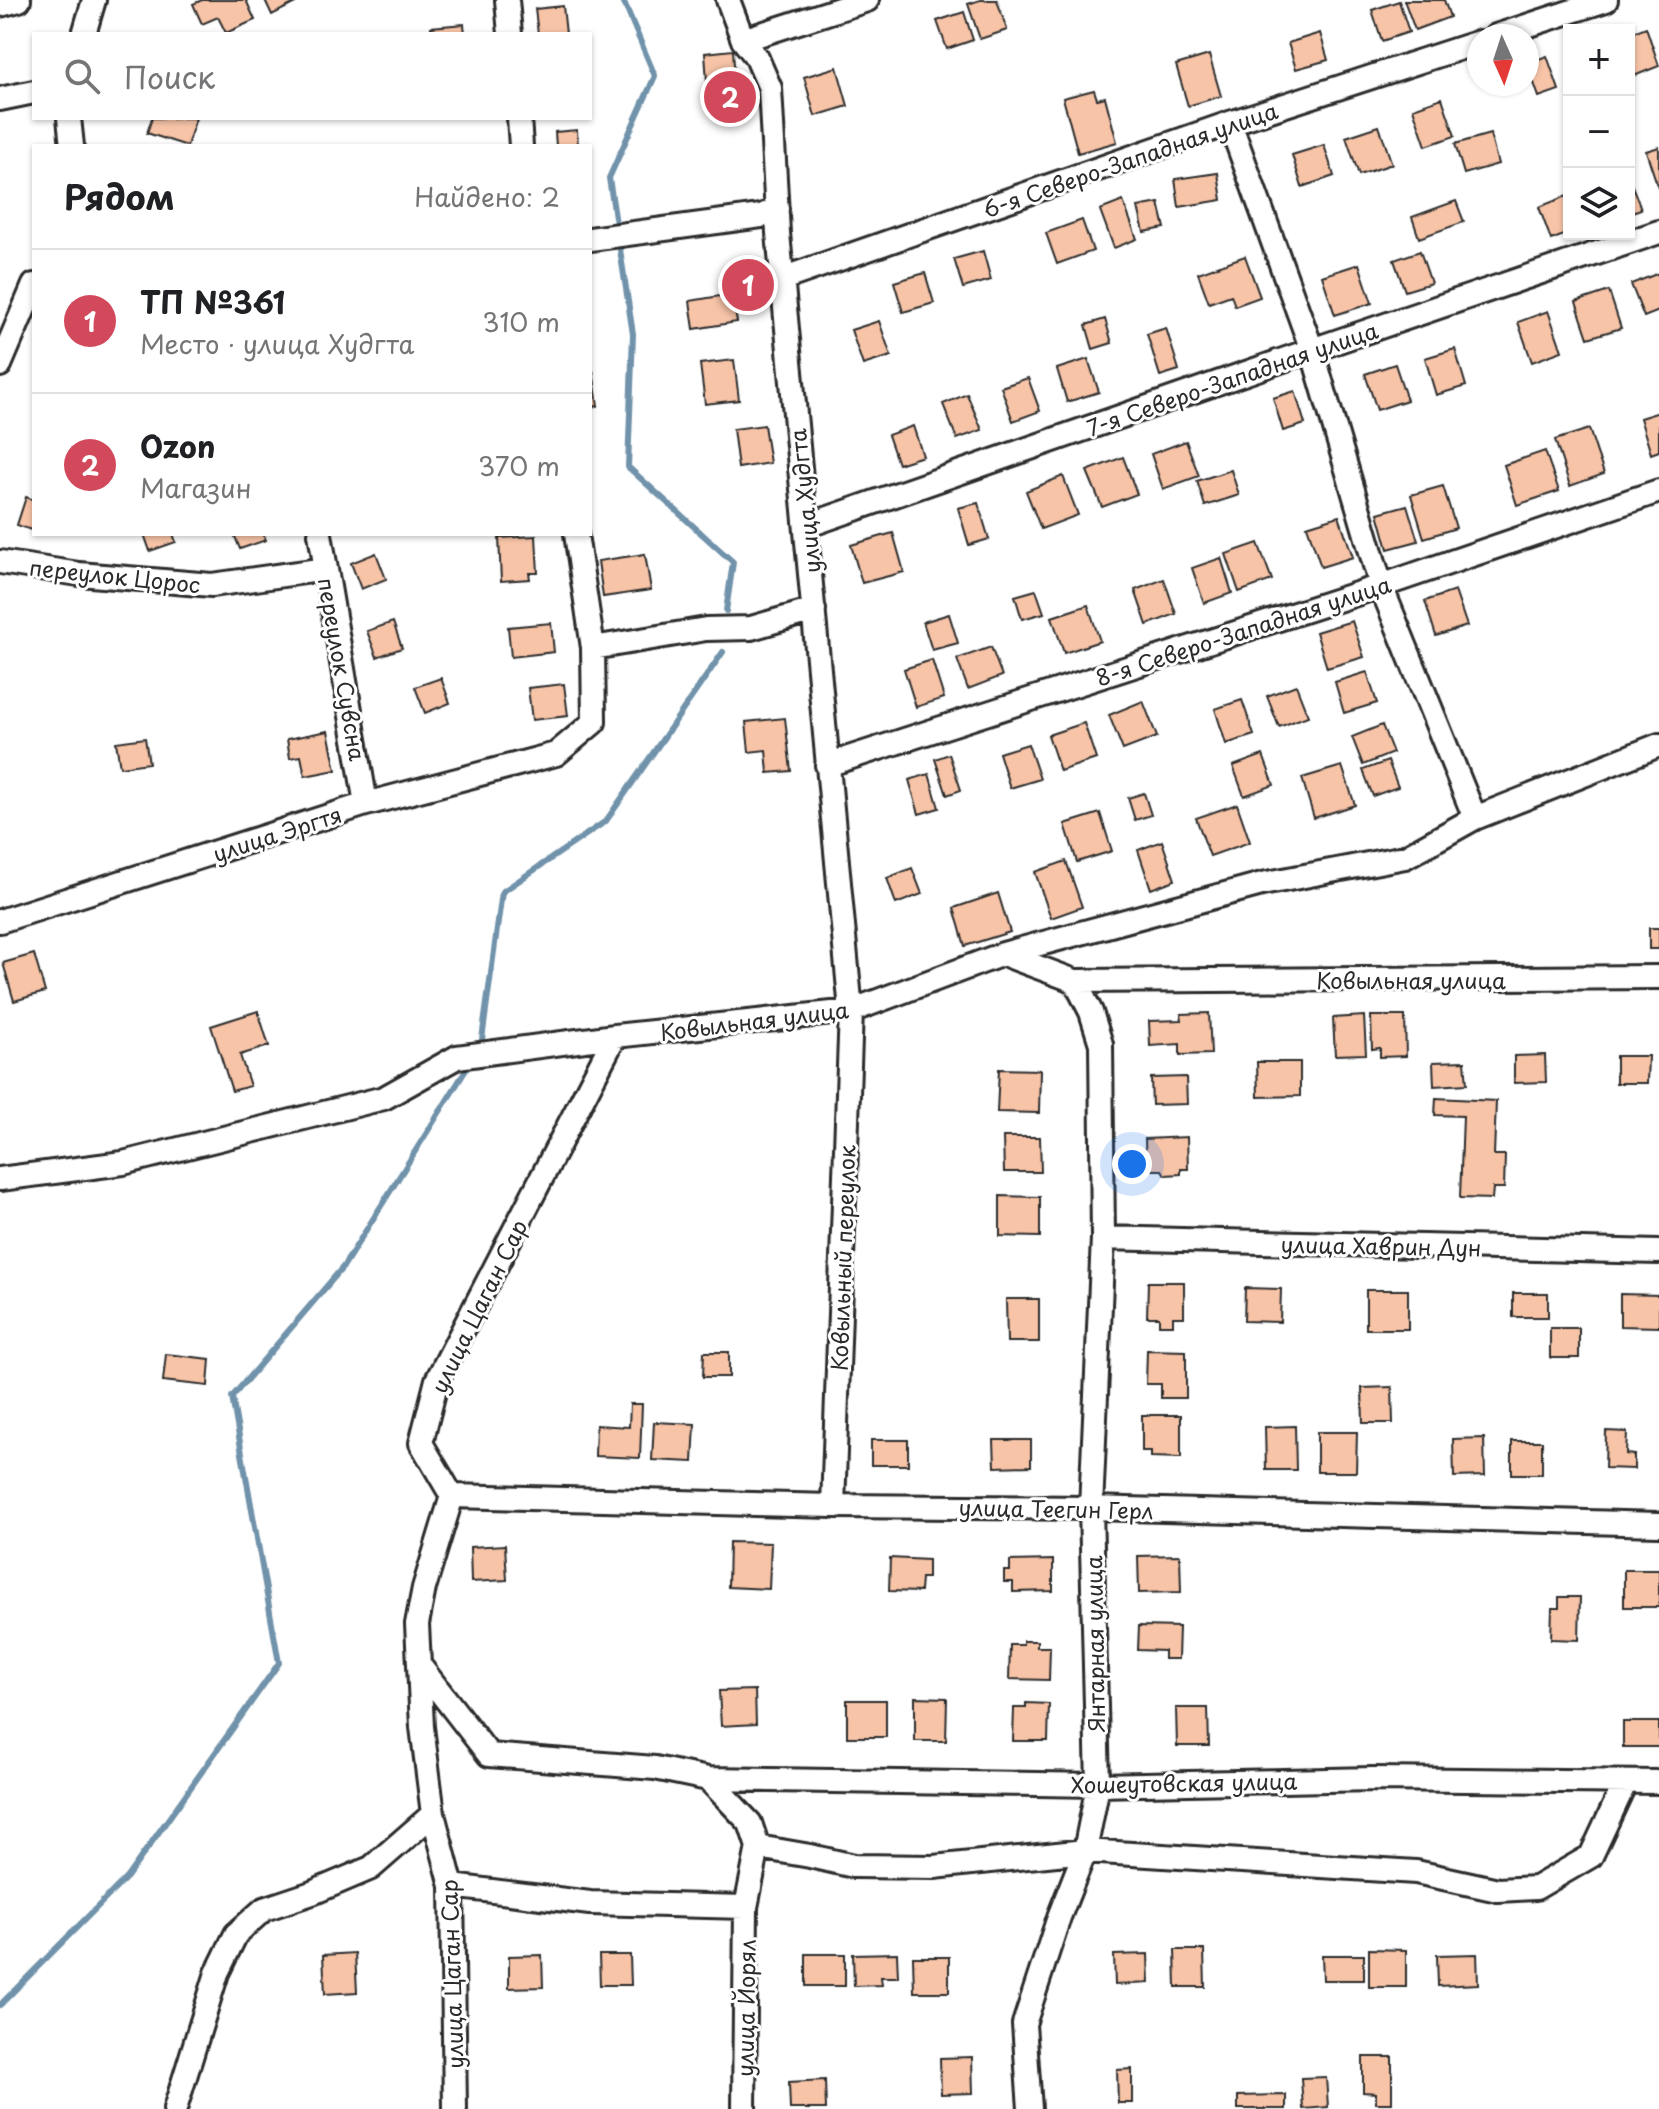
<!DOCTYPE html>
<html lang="ru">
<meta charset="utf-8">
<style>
:root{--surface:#fff;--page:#f2f2f2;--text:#202124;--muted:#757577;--line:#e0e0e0;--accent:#d1495b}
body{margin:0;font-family:"Playpen Sans",sans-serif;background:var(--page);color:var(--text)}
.controls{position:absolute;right:24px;top:24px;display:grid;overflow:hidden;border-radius:0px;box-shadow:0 2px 6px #0004}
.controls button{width:72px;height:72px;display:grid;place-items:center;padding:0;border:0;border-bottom:2px solid var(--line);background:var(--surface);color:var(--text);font:40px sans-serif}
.compass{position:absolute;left:1467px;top:24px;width:72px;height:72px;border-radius:50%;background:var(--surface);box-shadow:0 2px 6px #0004;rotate:177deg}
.you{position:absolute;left:1132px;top:1164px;width:28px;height:28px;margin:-20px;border:6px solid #fff;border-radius:50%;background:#1a73e8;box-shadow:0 0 0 12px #1a73e833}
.badge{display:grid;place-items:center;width:52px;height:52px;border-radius:50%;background:var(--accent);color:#fff;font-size:26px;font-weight:700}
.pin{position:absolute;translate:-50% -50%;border:4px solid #fff;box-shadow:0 2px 8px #0006}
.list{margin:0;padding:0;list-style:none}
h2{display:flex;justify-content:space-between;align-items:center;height:104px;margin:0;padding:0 32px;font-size:34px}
h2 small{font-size:26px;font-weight:400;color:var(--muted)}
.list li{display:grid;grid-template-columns:52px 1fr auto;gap:24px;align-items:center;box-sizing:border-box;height:144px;padding:0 32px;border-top:2px solid var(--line)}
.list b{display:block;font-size:30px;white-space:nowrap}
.list p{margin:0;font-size:26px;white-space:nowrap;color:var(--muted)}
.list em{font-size:26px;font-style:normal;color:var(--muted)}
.icon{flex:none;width:44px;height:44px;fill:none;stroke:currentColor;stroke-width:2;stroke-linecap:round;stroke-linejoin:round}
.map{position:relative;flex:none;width:1659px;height:2109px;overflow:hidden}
.search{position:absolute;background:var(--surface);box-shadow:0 2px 6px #0004;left:32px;top:32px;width:560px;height:88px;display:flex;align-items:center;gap:20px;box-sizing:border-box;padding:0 28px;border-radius:0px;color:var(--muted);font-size:30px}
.panel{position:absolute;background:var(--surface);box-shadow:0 2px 6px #0004;left:32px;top:144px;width:560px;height:392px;border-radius:0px}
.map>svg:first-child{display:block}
</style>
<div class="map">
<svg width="1659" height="2109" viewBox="0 0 1659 2109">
<rect width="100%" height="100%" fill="#fff"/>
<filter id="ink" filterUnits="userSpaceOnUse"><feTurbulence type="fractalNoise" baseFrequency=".0125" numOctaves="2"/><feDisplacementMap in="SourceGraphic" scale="16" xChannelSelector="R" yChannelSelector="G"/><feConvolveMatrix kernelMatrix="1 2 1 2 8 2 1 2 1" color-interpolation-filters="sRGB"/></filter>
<g filter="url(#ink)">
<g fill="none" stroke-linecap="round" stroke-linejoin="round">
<path stroke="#6f92aa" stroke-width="6" d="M623 0 655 76 609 178 633 334 628 467 733 562 726 611
M481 1047 502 892 606 821 723 652
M0 2005 127 1877 279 1663 232 1397 343 1267 469 1065"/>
</g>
<path fill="#f7c4a8" stroke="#2b2b2b" stroke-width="2" d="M202 0H246L255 20 226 33 218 17 202 24 193 4Z
M265 0H301L272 15Z
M980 0H997L1007 30 980 39 968 4Z
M1404 0H1444L1450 17 1415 30Z
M1399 1 1409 32 1382 41 1372 10Z
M563 6 566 34H538L535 9Z
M964 12 973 40 947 49 937 21Z
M464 24 465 34H432L431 27Z
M1646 27 1659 66 1629 78V34Z
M1320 33 1328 60 1296 69 1288 43Z
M733 50 737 109 709 111 705 53Z
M1209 55 1221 96 1188 106 1176 65Z
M1547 56 1559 90 1539 97 1527 63Z
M837 67 848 106 815 116 804 77Z
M1094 90 1097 99 1105 97 1117 142 1078 153 1063 98Z
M1442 98 1455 136 1426 146 1413 108Z
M152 118H196L187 146 147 133Z
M1379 126 1392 164 1359 175 1346 137Z
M577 130 578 146H556L555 132Z
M1490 134 1498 164 1464 174 1455 144Z
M1324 145 1334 176 1302 187 1292 155Z
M1659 147V190L1646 151Z
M1218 173 1222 200 1179 207 1175 179Z
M1629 178 1641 209 1629 213Z
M1567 196 1569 202V233L1551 240 1539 207Z
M1123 201 1137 239 1114 248 1100 210Z
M1456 201 1464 222 1419 238 1412 217Z
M1159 203 1165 228 1144 232 1138 207Z
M1082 220 1093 251 1057 264 1046 233Z
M983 251 991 280 963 288 954 259Z
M1420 251 1431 283 1405 291 1394 260Z
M1245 256 1260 297 1235 306 1231 295 1209 303 1198 273Z
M1359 264 1372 303 1335 315 1322 276Z
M925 273 934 303 903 312 894 282Z
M1659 273V311L1644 317 1631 284Z
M754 277 758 289 743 293 739 282Z
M1609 291 1621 328 1588 338 1576 302Z
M732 294 737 322 694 329 690 301Z
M1548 311 1562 351 1532 362 1518 322Z
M1105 319 1112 343 1093 349 1086 325Z
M879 321 891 356 863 365 851 330Z
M1166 328 1179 370 1160 376 1147 334Z
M1455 349 1466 386 1436 395 1425 358Z
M1088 359 1099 392 1067 402 1057 369Z
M734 360 739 400 705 404 700 364Z
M1395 364 1407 400 1377 410 1365 374Z
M593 371 598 406 590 407V372Z
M1028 378 1040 411 1013 421 1001 387Z
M1295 391 1305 424 1283 431 1273 398Z
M967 394 982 430 957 439 943 404Z
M1659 412V451L1651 454 1640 418Z
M764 425 770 463 738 468 733 429Z
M913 426 923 456 898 464 888 435Z
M1589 429 1604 474 1570 486 1555 440Z
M1186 441 1199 476 1163 489 1151 454Z
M1545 451 1559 491 1517 505 1504 465Z
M1123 457 1137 494 1102 507 1087 471Z
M1231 470 1239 495 1205 506 1197 481Z
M1063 476 1078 515 1041 529 1026 491Z
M1443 486 1456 528 1424 538 1411 495Z
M26 497 34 500V531L17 525Z
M978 503 989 539 969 545 958 508Z
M1407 505 1418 541 1388 549 1378 513Z
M1339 516 1353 557 1321 567 1307 526Z
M893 533 904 572 862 583 851 545Z
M144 534H173L176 542 150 551Z
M234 534H263L266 540 240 549Z
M536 536 538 573H529L530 579 501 581 499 538Z
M1258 543 1272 580 1239 592 1226 554Z
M376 553 386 579 361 589 351 563Z
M645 554 651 590 603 597 598 561Z
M1221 558 1232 593 1204 603 1192 568Z
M1164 579 1176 614 1147 625 1135 590Z
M1036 590 1044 613 1022 619 1015 596Z
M1455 591 1467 626 1436 636 1425 601Z
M1088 605 1100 641 1064 653 1052 617Z
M949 614 958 643 932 650 923 622Z
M1352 621 1364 657 1327 668 1316 632Z
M393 622 402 648 377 657 367 631Z
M551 623 554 652 511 657 508 627Z
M991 647 1002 676 968 689 957 659Z
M932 660 944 698 916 707 904 669Z
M1367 672 1377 703 1344 713 1335 682Z
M441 678 450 703 425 713 415 687Z
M564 684 568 716 532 720 528 688Z
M1296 685 1308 716 1279 727 1267 696Z
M1242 700 1254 735 1226 744 1215 709Z
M1143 701 1157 737 1123 750 1109 715Z
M785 718 791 771 768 773 766 750 749 752 746 722Z
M1084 723 1096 759 1060 771 1048 735Z
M1382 725 1393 753 1363 765 1352 737Z
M328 731 336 770 305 776 301 756 290 758 287 739Z
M145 738 149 763 120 767 116 742Z
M1028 744 1040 779 1010 788 999 753Z
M949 754 961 790 947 795 935 759Z
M1263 755 1274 785 1244 796 1233 766Z
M1388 761 1398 787 1373 796 1363 770Z
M1342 766 1355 805 1314 818 1302 778Z
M929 774 939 808 919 814 909 780Z
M1144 793 1151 815 1135 820 1128 798Z
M1237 804 1250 842 1210 856 1196 818Z
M1100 813 1112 851 1077 862 1065 824Z
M1162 841 1175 880 1151 889 1138 850Z
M1066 861 1082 907 1051 918 1035 872Z
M912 868 922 894 896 904 887 878Z
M998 893 1010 932 965 946 954 908Z
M1649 928H1659V949H1649Z
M34 954 45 992 14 1001 3 963Z
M258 1011 269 1046 240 1055 250 1086 232 1091 211 1026Z
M1209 1013 1211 1054 1180 1055V1044L1150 1046 1149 1021 1182 1020 1181 1014Z
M1364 1016 1366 1054 1335 1055 1333 1018Z
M1371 1016H1405L1406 1056 1380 1057V1048L1372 1049Z
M1545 1055 1546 1082 1514 1083V1056Z
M1616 1056H1648L1647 1083H1616Z
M1465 1061 1467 1084 1434 1086 1433 1062Z
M1257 1062H1300V1096L1258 1097Z
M999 1069 1040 1070 1039 1113 997 1112Z
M1186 1077 1187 1104 1152 1105 1151 1078Z
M1436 1098 1496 1101 1494 1155H1505L1504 1188H1493L1492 1199 1460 1198 1463 1116 1435 1115Z
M1003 1137H1040L1041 1172H1004Z
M1187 1137 1188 1169H1181V1174L1165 1175 1162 1170H1146L1145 1139Z
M1000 1196 1040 1197V1237L1000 1236Z
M1148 1282H1184V1317H1173V1325H1159V1317H1147Z
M1245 1288 1281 1289 1280 1322 1244 1321Z
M1366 1290H1408V1329H1366Z
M1513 1293H1548V1317H1513Z
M1620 1294 1659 1295V1327L1620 1326Z
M1006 1299H1039V1342H1007Z
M1550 1328H1579V1358H1550Z
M1147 1350 1186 1351V1398H1161V1384H1146Z
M704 1352H729V1377H703Z
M166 1354 210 1359 208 1386 163 1381Z
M1392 1387 1393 1423H1363L1362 1388Z
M630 1404H642L640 1458 595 1456 596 1425 629 1427Z
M1142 1415H1181V1458L1151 1457V1451H1142Z
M654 1422 695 1424 693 1462 652 1460Z
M1295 1426 1296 1470H1266L1265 1427Z
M1606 1431 1627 1432 1626 1454 1634 1455V1469L1605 1468Z
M1317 1432H1357L1356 1472H1317Z
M1484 1438 1485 1476 1454 1477 1453 1439Z
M871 1440H908V1465H871Z
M994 1440H1031V1466L995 1467Z
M1512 1441H1542V1474H1512Z
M729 1542 771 1543 769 1589 728 1587Z
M505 1545 507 1580 471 1582 470 1547Z
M1180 1555 1181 1592 1139 1593 1138 1556Z
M890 1558 928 1560V1578H921L920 1592 889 1591Z
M1053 1560V1591L1013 1592V1582H1004V1571H1010V1561Z
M1624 1570H1659V1607H1624Z
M1559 1597H1580L1579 1640 1551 1639 1552 1608H1559Z
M1139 1626 1179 1627 1178 1659H1164V1651L1138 1650Z
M1023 1641H1037V1647H1050L1049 1680 1009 1679 1010 1645H1023Z
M755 1690 756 1724 721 1726 719 1691Z
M915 1697 947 1698 946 1741H915Z
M847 1700H886V1737H847Z
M1026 1703 1049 1704 1048 1741H1013L1014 1708H1026Z
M1176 1708H1208L1209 1746H1177Z
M1623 1722H1659V1747H1623Z
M1369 1949 1406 1950V1987H1369Z
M1175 1950H1204L1205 1987H1176Z
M355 1953 357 1992 325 1994 323 1955Z
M897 1953 898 1977H881L882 1985 854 1986 853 1954Z
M806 1954H845V1986H806Z
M1148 1954 1149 1983 1115 1985 1114 1955Z
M1477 1954 1478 1984 1438 1986 1437 1955Z
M542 1955 543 1987 509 1988V1956Z
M599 1955H630L631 1985H600Z
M1322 1955H1364V1980H1323Z
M913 1957H949V1992H914Z
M972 2057 973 2093 941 2094 940 2058Z
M1363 2057H1392V2103H1376V2093L1363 2092Z
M1132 2069V2103H1118L1117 2070Z
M1326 2077 1328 2107 1303 2109 1301 2078Z
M825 2080 826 2109H790L789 2082Z
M1286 2095V2109H1238V2096Z"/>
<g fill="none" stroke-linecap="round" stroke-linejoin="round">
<defs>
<path id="minor" d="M507 0 510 34
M728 0 743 40 757 58 770 88 778 233 851 1011 833 1506
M0 5 19 0
M84 34 94 0
M1496 36 1606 0
M743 40 867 0
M0 99 34 92
M69 118 72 146
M519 118 521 146
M1230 123 1312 350 1381 586 1475 818
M590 239 761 216 777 209
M782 279 1230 123 1479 42
M0 365 34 285
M806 526 1312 350 1659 232
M320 534 366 804
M0 562 79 574 212 585 326 569
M593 648 706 629 751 628 814 610
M827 765 1381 586 1659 491
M0 921 366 804 556 754 594 722 593 648 576 534
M1003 954 1262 884 1405 857 1475 818 1659 745
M0 1179 123 1163 384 1098 457 1057 615 1036 851 1011 1003 954 1075 981 1659 977
M1103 1238 1659 1252
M452 1496 833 1506 1091 1508 1659 1524
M420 1666 489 1755 655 1768 708 1779 750 1823 758 1847
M708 1779 1098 1785 1373 1779 1659 1782
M452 1886 590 1903 746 1907 758 1847 810 1856 854 1866 934 1867 1085 1851 1416 1872 1498 1890 1536 1888 1591 1856 1625 1783
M175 2109 217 1973 236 1934 264 1909 312 1893 371 1868 433 1814
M455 2109 452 1886 433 1814 422 1727 417 1624 424 1588 452 1496 421 1443 437 1380 615 1036
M744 2109 746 1907
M1030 2109 1024 2024 1059 1917 1085 1851 1098 1785 1091 1508 1103 1238 1101 1044 1091 1012 1075 981"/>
</defs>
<use href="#minor" stroke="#2b2b2b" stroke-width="28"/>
<use href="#minor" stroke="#fff" stroke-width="22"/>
</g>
</g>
<g text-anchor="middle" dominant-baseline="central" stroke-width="6" stroke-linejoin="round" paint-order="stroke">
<g font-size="22" fill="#2b2b2b" stroke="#fff">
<text transform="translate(1130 159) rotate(-19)">6-я Северо-Западная улица</text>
<text transform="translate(1232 378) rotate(-19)">7-я Северо-Западная улица</text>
<text transform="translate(804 501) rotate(-96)">улица Худгта</text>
<text transform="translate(115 575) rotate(6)">переулок Цорос</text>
<text transform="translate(1243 630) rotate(-18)">8-я Северо-Западная улица</text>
<text transform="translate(343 669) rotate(80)">переулок Сувсна</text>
<text transform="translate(277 833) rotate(-18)">улица Эргтя</text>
<text x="1411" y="979">Ковыльная улица</text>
<text transform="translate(754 1020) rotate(-7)">Ковыльная улица</text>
<text transform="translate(1381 1245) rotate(1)">улица Хаврин Дун</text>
<text transform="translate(842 1258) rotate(-88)">Ковыльный переулок</text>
<text transform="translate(478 1306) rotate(-64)">улица Цаган Сар</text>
<text transform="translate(1056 1508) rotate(1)">улица Теегин Герл</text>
<text transform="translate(1094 1644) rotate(-91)">Янтарная улица</text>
<text transform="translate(1184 1782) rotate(-1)">Хошеутовская улица</text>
<text transform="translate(451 1974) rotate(-92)">улица Цаган Сар</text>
<text transform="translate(745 2008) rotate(-89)">улица Йорял</text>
</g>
</g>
</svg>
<div class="controls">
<button>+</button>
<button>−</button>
<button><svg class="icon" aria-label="layers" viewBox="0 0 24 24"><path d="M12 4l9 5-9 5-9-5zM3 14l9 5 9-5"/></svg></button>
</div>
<svg class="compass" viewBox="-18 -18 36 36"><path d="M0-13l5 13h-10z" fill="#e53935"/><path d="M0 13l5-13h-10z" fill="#757577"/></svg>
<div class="you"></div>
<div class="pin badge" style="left:748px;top:285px">1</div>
<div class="pin badge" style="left:730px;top:97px">2</div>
<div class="search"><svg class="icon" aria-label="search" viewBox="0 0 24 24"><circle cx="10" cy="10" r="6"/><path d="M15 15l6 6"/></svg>Поиск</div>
<section class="panel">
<h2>Рядом<small>Найдено: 2</small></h2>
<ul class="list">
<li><span class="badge">1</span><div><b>ТП №361</b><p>Место · улица Худгта</p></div><em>310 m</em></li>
<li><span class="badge">2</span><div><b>Ozon</b><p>Магазин</p></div><em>370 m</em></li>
</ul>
</section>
</div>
